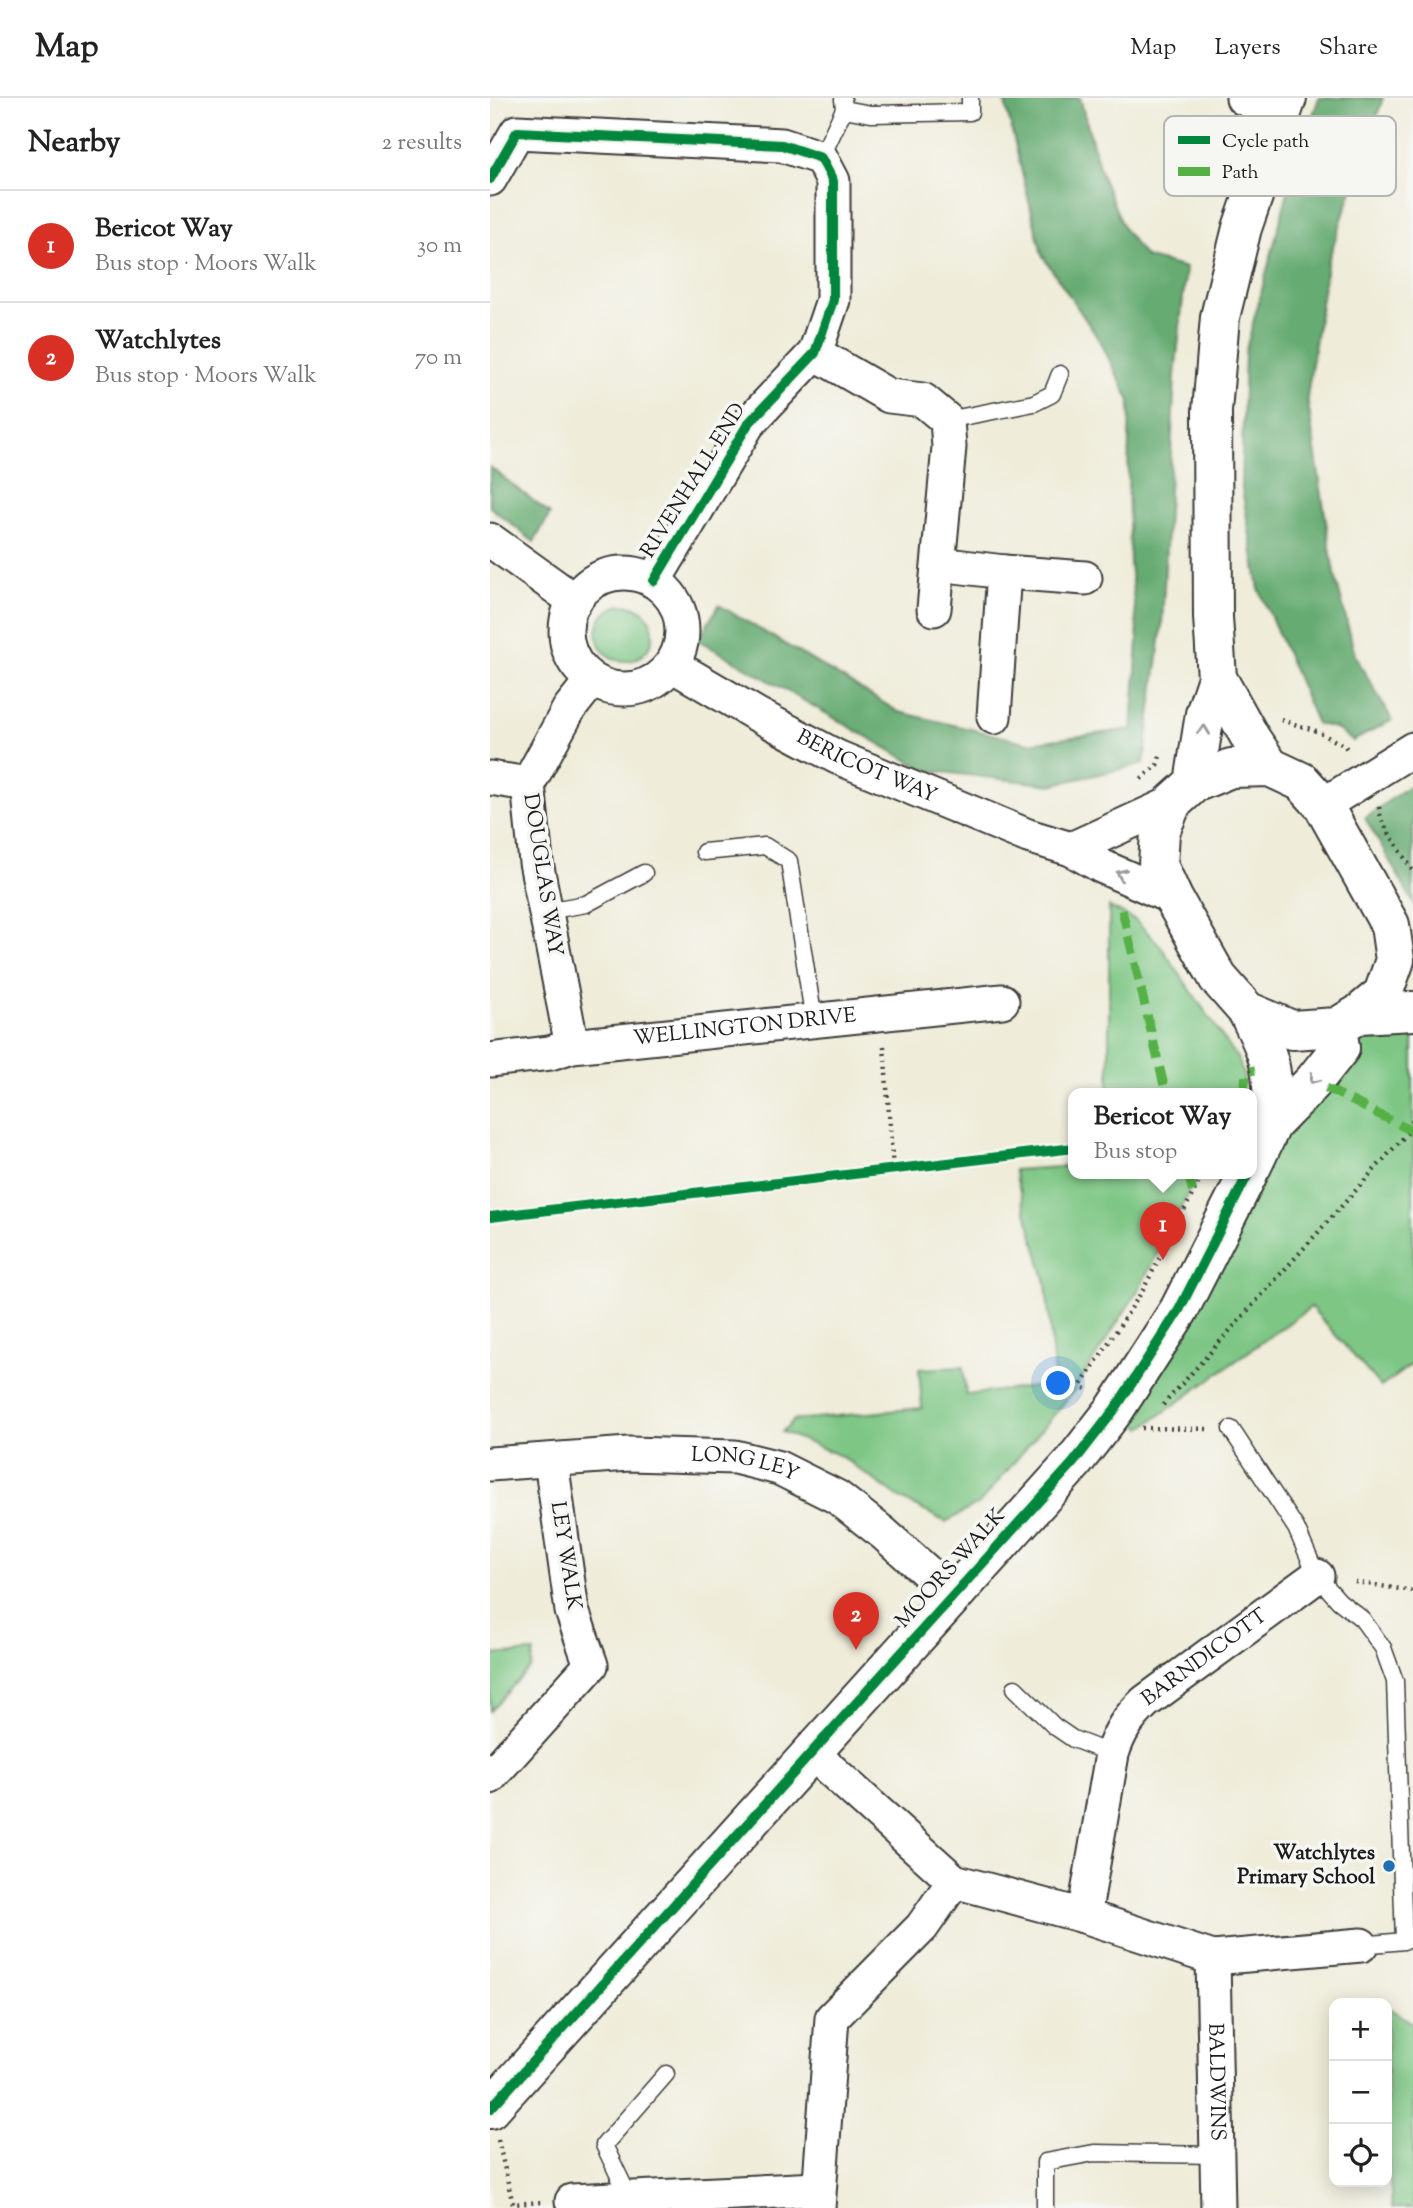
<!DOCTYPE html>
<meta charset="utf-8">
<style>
:root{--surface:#fff;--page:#f2f2f2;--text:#222;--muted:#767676;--line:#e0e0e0;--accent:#d93025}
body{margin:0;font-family:"Sorts Mill Goudy",serif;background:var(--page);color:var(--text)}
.controls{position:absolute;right:21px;bottom:21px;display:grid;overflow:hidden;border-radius:14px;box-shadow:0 4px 18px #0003}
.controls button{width:63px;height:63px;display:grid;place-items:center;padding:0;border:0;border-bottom:2px solid var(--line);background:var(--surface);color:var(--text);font:35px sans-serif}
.you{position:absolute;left:569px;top:1286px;width:24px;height:24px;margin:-18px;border:5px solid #fff;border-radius:50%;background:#1a73e8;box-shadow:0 0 0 10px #1a73e833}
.badge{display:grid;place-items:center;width:46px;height:46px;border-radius:50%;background:var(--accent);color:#fff;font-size:23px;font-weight:700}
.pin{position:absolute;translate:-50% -58px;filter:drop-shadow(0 2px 4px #0008)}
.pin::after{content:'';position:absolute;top:37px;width:24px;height:21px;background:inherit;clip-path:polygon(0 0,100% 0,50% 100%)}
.popup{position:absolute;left:578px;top:990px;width:189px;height:91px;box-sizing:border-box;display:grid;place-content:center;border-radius:14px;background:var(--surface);filter:drop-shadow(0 2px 5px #0005);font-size:23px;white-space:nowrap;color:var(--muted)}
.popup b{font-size:26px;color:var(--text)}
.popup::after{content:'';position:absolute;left:50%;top:100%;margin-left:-14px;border:14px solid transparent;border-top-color:var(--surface)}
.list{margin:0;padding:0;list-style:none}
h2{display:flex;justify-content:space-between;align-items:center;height:91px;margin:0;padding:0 28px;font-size:30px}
h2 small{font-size:23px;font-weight:400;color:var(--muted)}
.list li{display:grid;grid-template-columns:46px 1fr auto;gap:21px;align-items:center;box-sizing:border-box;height:112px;padding:0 28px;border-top:2px solid var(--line)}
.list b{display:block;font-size:26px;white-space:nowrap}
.list p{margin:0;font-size:23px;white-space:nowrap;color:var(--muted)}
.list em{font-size:23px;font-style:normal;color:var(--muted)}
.icon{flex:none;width:38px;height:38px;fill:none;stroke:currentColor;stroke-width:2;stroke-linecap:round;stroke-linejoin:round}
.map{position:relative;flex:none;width:923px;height:2110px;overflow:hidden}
header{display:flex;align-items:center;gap:42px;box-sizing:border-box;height:98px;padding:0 35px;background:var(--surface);border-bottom:2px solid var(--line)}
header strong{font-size:33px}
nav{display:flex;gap:38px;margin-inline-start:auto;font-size:24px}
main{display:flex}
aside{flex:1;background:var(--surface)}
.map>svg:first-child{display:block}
</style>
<header>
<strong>Map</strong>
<nav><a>Map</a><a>Layers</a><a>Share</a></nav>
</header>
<main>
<aside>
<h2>Nearby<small>2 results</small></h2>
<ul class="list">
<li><span class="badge">1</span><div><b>Bericot Way</b><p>Bus stop · Moors Walk</p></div><em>30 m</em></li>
<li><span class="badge">2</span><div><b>Watchlytes</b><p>Bus stop · Moors Walk</p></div><em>70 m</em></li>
</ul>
</aside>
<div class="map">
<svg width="923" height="2110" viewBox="0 0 923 2110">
<rect width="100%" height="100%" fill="#f6f6f2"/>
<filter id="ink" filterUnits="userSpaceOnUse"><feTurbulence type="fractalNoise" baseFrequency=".0143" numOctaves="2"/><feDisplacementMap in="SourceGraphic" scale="14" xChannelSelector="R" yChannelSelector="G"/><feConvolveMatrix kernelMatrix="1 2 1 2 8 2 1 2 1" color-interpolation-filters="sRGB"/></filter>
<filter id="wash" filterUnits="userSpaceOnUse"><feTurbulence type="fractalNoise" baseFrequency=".00686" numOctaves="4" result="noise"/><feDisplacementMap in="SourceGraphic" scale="28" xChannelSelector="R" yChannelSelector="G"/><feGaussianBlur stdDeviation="1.57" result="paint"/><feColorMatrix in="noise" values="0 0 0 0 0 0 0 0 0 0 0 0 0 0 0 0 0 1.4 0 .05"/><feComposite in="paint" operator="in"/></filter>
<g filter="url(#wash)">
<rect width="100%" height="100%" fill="#efecd9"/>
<path fill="#7dc684" stroke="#4c7150" stroke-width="2" d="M107 535a28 28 0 1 1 56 0a28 28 0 1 1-56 0Z
M619 809 645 822 669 846 749 963 754 981 750 996H619Z
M923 913V1265L891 1289 821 1209 652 1330 625 1311 847 929Z
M584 1068V1076H708L649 1191 583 1294 491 1404 456 1424 411 1401 349 1357 292 1334 304 1322 432 1310 429 1271 473 1269 476 1297 565 1286 556 1185 524 1072Z
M44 1554 41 1569 0 1613V1557Z
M897 1909 923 1925V2110H902L897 2040Z"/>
<path fill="#66ab72" stroke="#416447" stroke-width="2" d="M514 0H590L611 76 634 131 655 159 696 170 685 278 672 527 654 666 561 687 435 672 208 542 229 507 409 614 539 645 642 631 648 542 640 467 638 381 640 303 610 243 552 157Z
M829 0H893L837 166 817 299 843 469 865 557 902 622 863 643 845 630 827 626 769 491 751 385 755 255 804 71Z
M0 369 60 416 44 444 0 409Z
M923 685V804L875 720Z"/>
</g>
<g filter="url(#ink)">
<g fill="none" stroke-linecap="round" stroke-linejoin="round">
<defs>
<path id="lane" d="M354 11 381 16 480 14V0
M331 60 354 11 353 1
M457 322 544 305 562 296 570 276
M214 754 275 748 299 763 324 923
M56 813 96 806 154 775
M741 1331 806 1430 827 1478 849 1503 872 1521 893 1550 905 1583 914 1843 871 1847
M525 1590 564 1628 583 1641 622 1656
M139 2099 114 2047 176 1976
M555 2110V2064L604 2055 727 2057"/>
<g id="street">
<path d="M753 0 792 15"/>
<path d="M0 81 27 34 292 47 331 60 343 83V202L325 255 258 326 164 483"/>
<path d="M325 255 399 298 433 302 457 322 459 349 444 511"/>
<path d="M0 442 85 503"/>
<path d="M449 466 514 474 595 480"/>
<circle cx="134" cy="533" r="58"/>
<path id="s1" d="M182 567 266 616 347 659 538 738 581 751 611 768 683 800"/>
<path d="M504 619 514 474"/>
<path d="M0 680 38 686"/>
<path d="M833 707 923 651"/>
<path d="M581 751 682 705"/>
<path d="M82 948 46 764 38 686 79 611 102 582"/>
<path id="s2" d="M0 962 60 955 82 948 512 903"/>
<path id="s3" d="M0 1366 139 1356 245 1359 289 1370 347 1399 393 1435 464 1498"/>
<path d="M322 1655 464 1783 594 1818 723 1860 871 1847"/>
<path d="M0 1679 101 1567 82 1513 61 1363"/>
<path id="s4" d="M594 1818 622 1656C629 1634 638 1620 655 1604L827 1478"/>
<path id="s5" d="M723 1860 728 2110"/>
<path d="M82 2103 328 2091"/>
<path d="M328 2110 342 1920 432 1829 464 1783"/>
</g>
<path id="secondary" d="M727 580 761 641 780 669
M780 669 812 684 833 707 900 827 905 862 893 896 869 916 847 929 802 932 757 913 728 880 683 800 668 767 670 734 682 705 704 685 741 670Z
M704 685 715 616 727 580 723 519 722 313 730 219 752 130 797 0
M757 913C782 960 784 973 782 1026
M869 916 923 913
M762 1068 782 1026 823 984 850 950 847 929
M0 2011 583 1365 625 1311 689 1212 758 1076"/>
</defs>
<use href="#lane" stroke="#3c3b38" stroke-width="19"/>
<use href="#street" stroke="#3c3b38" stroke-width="37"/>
<use href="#secondary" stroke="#3c3b38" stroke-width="42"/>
<path stroke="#3c3b38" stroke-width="4.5" stroke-dasharray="2 5" stroke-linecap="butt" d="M791 622 824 632 855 648 858 653
M651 681 667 667 671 655
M889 709 891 722 923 773
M394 948 403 1071
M596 1291 591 1287 653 1192 713 1076
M673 1307 920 1032 923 1018
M652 1330 721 1331
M865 1484 923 1493
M8 2042 23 2106 53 2104"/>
<use href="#lane" stroke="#fff" stroke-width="16"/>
<use href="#street" stroke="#fff" stroke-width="33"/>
<use href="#secondary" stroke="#fff" stroke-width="38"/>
<path stroke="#55b145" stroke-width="9" stroke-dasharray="18 9" stroke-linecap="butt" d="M632 812 676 996
M836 990 920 1032 923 1030
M754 996 756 974 765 972
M698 1076 703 1094"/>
<defs>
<path id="cycleway" d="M0 81 27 34 292 47 331 60 343 83V202L325 255 258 326 164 483
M0 1119 584 1050
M0 2011 583 1365 625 1311 689 1212 758 1076"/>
</defs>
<use href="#cycleway" stroke="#f6f6f2" stroke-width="15"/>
<use href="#cycleway" stroke="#00873e" stroke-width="10"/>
</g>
<defs><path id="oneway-chevron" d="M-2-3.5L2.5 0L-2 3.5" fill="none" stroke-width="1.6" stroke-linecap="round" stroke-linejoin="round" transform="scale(1.75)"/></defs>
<g stroke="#999">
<use href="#oneway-chevron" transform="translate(714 632) rotate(-83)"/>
<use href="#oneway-chevron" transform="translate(631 776) rotate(-156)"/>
<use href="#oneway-chevron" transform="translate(824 981) rotate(130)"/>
</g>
</g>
<circle fill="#1f6fb2" stroke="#f6f6f2" stroke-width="2.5" cx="899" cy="1768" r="7"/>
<g text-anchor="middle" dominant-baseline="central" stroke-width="7" stroke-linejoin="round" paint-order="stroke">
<g font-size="21" fill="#1c1c1c" stroke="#f6f6f2">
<text transform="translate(204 383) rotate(-58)">RIVENHALL END</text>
<text stroke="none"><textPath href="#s1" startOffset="220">BERICOT WAY</textPath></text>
<text transform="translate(52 777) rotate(81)">DOUGLAS WAY</text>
<text stroke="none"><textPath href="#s2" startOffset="257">WELLINGTON DRIVE</textPath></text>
<text stroke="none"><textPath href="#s3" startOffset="256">LONG LEY</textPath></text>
<text transform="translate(75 1458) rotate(81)">LEY WALK</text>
<text transform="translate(461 1471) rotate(-48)">MOORS WALK</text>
<text stroke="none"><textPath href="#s4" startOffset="301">BARNDICOTT</textPath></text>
<text stroke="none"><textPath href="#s5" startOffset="124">BALDWINS</textPath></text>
</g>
<g font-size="21" font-weight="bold" fill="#1c1c1c" stroke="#f6f6f2" text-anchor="end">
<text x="885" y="1756">Watchlytes<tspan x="885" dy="24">Primary School</tspan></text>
</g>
</g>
<rect x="674" y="18" width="232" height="80" rx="10" fill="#f6f6f2" stroke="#b5b5b2" stroke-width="2"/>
<rect x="688" y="38" width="32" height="8" fill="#00873e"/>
<rect x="688" y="69" width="32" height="9" fill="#55b145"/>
<g font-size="19" fill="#1c1c1c">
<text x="732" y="49">Cycle path</text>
<text x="732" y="80">Path</text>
</g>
</svg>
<div class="controls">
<button>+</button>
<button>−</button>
<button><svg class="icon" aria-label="locate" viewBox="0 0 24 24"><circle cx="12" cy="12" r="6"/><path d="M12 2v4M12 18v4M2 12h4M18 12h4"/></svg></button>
</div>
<div class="you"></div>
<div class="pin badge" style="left:673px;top:1162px">1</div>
<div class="popup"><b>Bericot Way</b>Bus stop</div>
<div class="pin badge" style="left:366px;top:1552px">2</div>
</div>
</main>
